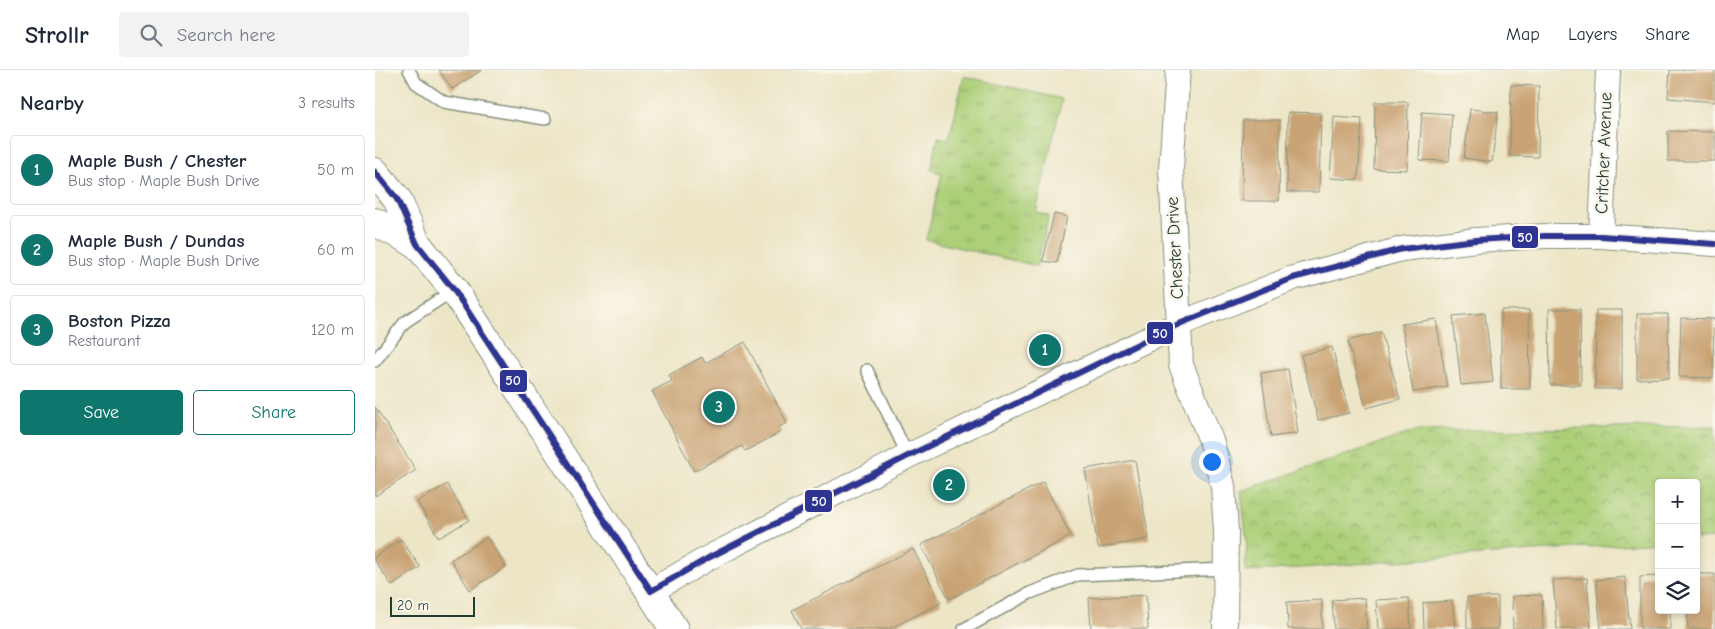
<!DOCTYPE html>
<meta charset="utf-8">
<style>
:root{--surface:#fff;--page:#f2f2f3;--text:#1f2937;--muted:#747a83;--line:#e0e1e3;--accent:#0f766e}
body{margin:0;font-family:"Comic Neue",sans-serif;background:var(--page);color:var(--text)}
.controls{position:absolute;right:15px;bottom:15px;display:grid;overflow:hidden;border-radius:5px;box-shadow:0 2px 8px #0003}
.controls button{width:45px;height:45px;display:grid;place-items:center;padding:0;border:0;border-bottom:1px solid var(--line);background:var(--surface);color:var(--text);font:25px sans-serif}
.scale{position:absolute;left:15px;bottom:12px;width:85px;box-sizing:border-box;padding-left:5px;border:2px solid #1f3d34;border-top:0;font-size:14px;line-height:18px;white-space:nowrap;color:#1f3d34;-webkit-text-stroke:4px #fbf7ec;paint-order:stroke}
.you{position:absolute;left:836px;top:391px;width:18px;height:18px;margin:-12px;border:4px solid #fff;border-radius:50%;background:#1a73e8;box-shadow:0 0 0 8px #1a73e833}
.badge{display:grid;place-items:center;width:32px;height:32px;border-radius:50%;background:var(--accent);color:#fff;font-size:16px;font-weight:700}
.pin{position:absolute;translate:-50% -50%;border:2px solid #fff;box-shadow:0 1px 5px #0006}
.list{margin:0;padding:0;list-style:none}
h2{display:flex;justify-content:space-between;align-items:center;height:65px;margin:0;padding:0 20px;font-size:21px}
h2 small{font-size:16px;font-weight:400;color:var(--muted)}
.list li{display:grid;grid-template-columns:32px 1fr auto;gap:15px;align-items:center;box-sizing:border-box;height:70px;margin:0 10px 10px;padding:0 10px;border:1px solid var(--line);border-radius:5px}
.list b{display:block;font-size:19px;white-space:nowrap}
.list p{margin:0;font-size:16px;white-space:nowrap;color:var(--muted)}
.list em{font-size:16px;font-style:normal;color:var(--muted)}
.actions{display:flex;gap:10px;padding:15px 20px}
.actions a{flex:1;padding:11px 0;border:1px solid var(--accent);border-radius:5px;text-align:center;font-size:18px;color:var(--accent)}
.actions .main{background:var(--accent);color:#fff}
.icon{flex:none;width:28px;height:28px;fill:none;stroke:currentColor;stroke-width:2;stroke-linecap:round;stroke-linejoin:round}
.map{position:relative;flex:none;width:1340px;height:559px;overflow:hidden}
header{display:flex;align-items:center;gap:30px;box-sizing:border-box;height:70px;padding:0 25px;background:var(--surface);border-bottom:1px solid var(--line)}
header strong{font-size:24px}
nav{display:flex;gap:28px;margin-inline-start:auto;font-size:18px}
.search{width:350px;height:45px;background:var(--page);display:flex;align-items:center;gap:12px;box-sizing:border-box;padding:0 18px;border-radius:5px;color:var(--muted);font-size:19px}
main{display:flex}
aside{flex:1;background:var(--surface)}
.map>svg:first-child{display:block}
</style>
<header>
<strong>Strollr</strong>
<div class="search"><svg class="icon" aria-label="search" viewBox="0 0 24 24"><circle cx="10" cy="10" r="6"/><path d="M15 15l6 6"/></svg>Search here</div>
<nav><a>Map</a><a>Layers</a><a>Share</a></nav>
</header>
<main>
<aside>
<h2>Nearby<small>3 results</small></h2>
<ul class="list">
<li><span class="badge">1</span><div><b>Maple Bush / Chester</b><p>Bus stop · Maple Bush Drive</p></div><em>50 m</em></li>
<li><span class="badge">2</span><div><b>Maple Bush / Dundas</b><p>Bus stop · Maple Bush Drive</p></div><em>60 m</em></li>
<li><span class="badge">3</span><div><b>Boston Pizza</b><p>Restaurant</p></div><em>120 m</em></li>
</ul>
<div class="actions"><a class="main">Save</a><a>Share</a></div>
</aside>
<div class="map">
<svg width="1340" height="559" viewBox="0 0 1340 559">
<defs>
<pattern id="grass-tufts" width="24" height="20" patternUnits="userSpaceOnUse" patternTransform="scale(1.25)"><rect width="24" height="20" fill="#accf78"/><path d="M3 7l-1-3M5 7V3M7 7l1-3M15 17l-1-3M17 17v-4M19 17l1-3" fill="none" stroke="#8ba963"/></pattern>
<pattern id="park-crowns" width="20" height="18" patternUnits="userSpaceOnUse" patternTransform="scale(1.25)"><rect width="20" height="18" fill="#accf78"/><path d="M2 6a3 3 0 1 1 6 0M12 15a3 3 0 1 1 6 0" fill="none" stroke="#8ba963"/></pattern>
</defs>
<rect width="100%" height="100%" fill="#fbf7ec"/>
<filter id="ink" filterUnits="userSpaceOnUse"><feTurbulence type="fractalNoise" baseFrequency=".02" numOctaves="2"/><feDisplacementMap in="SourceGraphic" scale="10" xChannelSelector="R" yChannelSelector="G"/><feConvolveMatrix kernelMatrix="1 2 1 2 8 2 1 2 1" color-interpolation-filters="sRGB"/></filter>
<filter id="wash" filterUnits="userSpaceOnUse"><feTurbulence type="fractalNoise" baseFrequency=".0096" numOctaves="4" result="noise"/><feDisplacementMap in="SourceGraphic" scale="20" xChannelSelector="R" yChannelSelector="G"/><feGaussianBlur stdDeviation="1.12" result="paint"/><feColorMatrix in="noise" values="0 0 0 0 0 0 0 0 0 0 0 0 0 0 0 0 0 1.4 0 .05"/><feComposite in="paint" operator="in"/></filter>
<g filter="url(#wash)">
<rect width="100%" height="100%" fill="#ece5c6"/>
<path fill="url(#grass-tufts)" stroke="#668656" d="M589 6 687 29 661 142 674 146 662 196 551 170 567 103 556 100 563 67 574 69Z"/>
<path fill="url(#park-crowns)" stroke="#668656" d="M1340 356V468L1321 469V413H1284V472L870 502 872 473 866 421 1040 361Z"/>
<g id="blocks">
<path fill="#c9a373" d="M64 0H107L77 19Z
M1295 0H1340V32L1293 28Z
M1136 15 1164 16 1163 87 1135 86Z
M1000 32H1033L1032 100 999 99Z
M1095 39 1123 42 1117 92 1089 88Z
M913 42 946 43 944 122H912Z
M1047 42 1077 44 1074 91 1044 90Z
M959 47 987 49 983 110 955 108Z
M868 50H905L904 131H867Z
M1293 61 1340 62V91H1293Z
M679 144 692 147 682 193 668 191Z
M1174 239H1205L1206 315H1175Z
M1126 240H1154L1155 319H1126Z
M1221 240H1247V319H1220Z
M1110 243 1118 312 1086 315 1078 246Z
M1262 244H1293L1294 308 1262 309Z
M1306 248 1339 249 1338 308 1304 307Z
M1061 249 1072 317 1038 322 1027 254Z
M1006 262 1025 329 991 338 973 271Z
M370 272 412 353 404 357 406 362 370 381 367 376 319 401 277 321 297 311 294 305 327 287 330 293Z
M957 277 974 343 943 350 926 285Z
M913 299 923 363 896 367 886 303Z
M0 337 41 400 0 426Z
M760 390 774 469 723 478 710 399Z
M668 412 696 466 574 529 546 475Z
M72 414 94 450 64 468 42 432Z
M112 467 131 497 95 520 76 490Z
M26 469 45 497 17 516 0 491V487Z
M538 479 566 533 514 559H426L417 540Z
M1321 504H1340V559H1313L1312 540H1321Z
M1284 506V540H1295V559H1265V507Z
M1250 507 1255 559H1226L1221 510Z
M1212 508 1216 559H1182L1178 510Z
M771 525 773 559H716L714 528Z
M1167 525 1168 559H1138L1137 526Z
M1092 527H1123V559H1092Z
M990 528 992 559H959L957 530Z
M1034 528 1036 559H1003L1001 530Z
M947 530V559H913L912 532Z
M1077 531 1080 559H1049L1048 533Z"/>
</g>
</g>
<g filter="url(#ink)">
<use href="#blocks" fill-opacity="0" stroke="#86917d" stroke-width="1"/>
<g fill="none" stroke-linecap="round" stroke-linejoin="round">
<defs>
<path id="service" d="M34 0 41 13 69 32 170 49
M0 291 30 252 79 220
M492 300 533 386
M589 559 655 523 703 505 851 499"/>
<path id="minor" d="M803 0 796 99 806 295 837 373 848 416 851 461 850 559
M1226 166 1233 0
M276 521 335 487 533 386 804 254 918 208 1027 179 1101 170 1170 166H1226L1340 174"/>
<path id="primary" d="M0 102 22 129 42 174 79 220 299 559
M0 152 42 174"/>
</defs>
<use href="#service" stroke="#86917d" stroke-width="14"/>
<use href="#minor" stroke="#86917d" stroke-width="26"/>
<use href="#primary" stroke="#86917d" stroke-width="30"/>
<use href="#service" stroke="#fff" stroke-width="11"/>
<use href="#minor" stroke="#fff" stroke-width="24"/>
<use href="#primary" stroke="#fff" stroke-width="28"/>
<defs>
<path id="bus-1" d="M0 102 22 129 42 174 79 220 276 521
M276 521 335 487 533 386 804 254 918 208 1027 179 1101 170 1170 166H1226L1340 174"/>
</defs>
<use href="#bus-1" stroke="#fbf7ec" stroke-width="10"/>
<use href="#bus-1" stroke="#2e3491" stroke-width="6"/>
</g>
</g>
<g text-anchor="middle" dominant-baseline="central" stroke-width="5" stroke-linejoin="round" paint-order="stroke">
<g font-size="18" fill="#1f3d34" stroke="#fbf7ec">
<text transform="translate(1229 83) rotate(-88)">Critcher Avenue</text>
<text transform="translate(800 178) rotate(-93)">Chester Drive</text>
</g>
</g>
<g stroke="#fbf7ec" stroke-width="2">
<rect x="1136" y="155" width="28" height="24" rx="5" fill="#2e3491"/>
<rect x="771" y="251" width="28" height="24" rx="5" fill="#2e3491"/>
<rect x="124" y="299" width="29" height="24" rx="5" fill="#2e3491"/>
<rect x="429" y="419" width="29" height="24" rx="5" fill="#2e3491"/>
</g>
<g font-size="14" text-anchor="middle" font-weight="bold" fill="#fff">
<text x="1150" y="172">50</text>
<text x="785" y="268">50</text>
<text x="138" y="315">50</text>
<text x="444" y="436">50</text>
</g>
</svg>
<div class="controls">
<button>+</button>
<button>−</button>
<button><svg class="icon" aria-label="layers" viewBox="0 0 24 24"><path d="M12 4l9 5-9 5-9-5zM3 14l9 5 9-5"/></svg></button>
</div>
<div class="scale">20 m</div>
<div class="you"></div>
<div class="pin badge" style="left:670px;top:280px">1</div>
<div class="pin badge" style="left:574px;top:415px">2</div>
<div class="pin badge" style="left:344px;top:337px">3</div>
</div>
</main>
